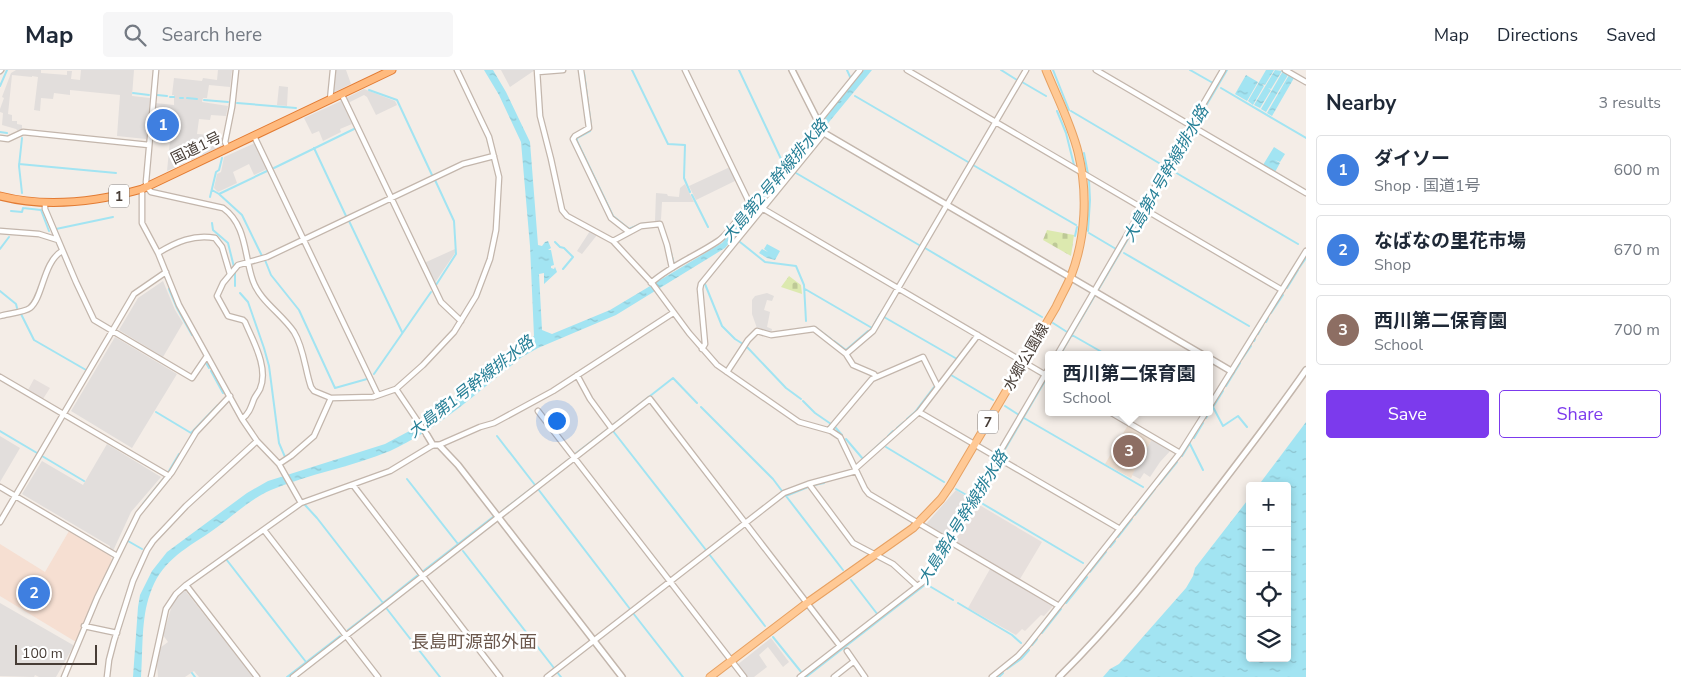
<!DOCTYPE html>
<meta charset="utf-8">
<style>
:root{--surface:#fff;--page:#f6f6f7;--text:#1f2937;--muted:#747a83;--line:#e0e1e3;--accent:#7c3aed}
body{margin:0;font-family:"Nunito Sans","Noto Sans JP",sans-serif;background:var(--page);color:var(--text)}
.controls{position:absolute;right:15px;bottom:15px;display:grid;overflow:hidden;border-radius:5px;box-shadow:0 2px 8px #0003}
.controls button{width:45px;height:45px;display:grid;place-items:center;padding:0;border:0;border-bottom:1px solid var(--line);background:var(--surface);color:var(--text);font:25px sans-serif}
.scale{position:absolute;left:15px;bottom:12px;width:82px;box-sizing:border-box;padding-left:5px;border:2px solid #473d36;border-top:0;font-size:14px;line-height:18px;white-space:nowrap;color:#473d36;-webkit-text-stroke:4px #fff;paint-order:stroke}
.you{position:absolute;left:556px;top:350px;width:18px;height:18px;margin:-12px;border:4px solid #fff;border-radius:50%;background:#1a73e8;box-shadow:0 0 0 8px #1a73e833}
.badge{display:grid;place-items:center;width:32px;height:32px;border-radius:50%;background:var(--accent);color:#fff;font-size:16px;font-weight:700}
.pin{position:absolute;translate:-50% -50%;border:2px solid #fff;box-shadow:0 1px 5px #0006}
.popup{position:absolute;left:1045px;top:281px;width:168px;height:65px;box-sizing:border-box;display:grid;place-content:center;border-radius:5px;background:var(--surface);filter:drop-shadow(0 1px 4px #0005);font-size:16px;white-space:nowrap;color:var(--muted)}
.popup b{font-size:19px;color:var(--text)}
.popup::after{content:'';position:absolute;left:50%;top:100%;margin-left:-10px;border:10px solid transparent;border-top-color:var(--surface)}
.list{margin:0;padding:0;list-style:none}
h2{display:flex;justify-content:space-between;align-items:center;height:65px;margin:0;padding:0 20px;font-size:21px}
h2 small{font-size:16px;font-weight:400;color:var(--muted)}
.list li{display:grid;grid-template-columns:32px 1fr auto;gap:15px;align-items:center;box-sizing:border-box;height:70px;margin:0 10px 10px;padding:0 10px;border:1px solid var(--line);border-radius:5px}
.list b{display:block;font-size:19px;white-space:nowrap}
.list p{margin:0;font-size:16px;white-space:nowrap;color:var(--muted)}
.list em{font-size:16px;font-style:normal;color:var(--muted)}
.actions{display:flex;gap:10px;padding:15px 20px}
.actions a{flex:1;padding:11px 0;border:1px solid var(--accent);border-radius:5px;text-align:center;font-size:18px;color:var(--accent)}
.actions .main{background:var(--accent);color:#fff}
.icon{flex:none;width:28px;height:28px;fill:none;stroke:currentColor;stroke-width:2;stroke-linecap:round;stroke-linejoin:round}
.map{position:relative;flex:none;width:1306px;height:607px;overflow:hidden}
header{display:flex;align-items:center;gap:30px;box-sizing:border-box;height:70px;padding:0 25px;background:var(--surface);border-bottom:1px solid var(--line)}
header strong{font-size:24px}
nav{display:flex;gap:28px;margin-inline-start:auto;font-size:18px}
.search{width:350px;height:45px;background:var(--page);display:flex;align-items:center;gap:12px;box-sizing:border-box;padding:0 18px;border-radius:5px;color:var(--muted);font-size:19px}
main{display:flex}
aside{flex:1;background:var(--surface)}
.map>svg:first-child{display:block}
</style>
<header>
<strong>Map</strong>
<div class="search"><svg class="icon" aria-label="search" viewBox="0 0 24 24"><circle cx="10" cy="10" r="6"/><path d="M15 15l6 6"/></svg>Search here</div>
<nav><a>Map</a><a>Directions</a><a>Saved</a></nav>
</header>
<main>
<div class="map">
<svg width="1306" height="607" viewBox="0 0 1306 607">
<defs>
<pattern id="cemetery-stones" width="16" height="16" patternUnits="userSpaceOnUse" patternTransform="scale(1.25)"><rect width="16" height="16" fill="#dce9af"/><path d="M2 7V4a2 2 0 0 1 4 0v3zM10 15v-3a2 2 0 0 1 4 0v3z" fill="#bec997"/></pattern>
<pattern id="water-ripples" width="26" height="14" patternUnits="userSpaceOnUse" patternTransform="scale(1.25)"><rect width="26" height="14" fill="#a2e4f2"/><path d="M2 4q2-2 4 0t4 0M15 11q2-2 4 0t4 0" fill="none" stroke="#8dc4d0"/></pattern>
</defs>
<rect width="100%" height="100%" fill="#f4ede7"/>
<path fill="#f6dfd2" d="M69 461 110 485 112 490 94 527 76 572 0 526V474L45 502Z"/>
<path fill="#e6dfdc" d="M34 309 50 318 43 329 28 320Z
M976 433 1042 472 1020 509 954 472Z
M990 499 1052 534V537L1044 546 1041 545 1025 561 1022 559 1016 565 968 538Z"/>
<path fill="#eedfd1" d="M1128 355 1152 369 1131 408 1105 394Z"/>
<path fill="url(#cemetery-stones)" d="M1047 160 1074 165 1071 186 1043 170Z
M789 206 801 215 802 224 781 217Z"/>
<path fill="#e2dedc" d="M16 0H41V3L67 5V1H72L71 9 80 10 81 0H134L132 26 150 28 146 69 117 66 120 25 70 20V25L54 23 53 29 41 28 40 41 34 40 38 7 32 6V7L12 5 8 44 12 45V51H17V54L22 55V60L18 61 16 59 2 55 3 43 0 42V39L4 28 2 27 11 3Z
M218 0H232L230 17 209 15 207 28H203L202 32 228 36 226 46 211 45 210 50 199 49 197 64 222 66 221 77 167 101 173 41 155 39V33L174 35V25H172L174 8 202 11 203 8 217 10Z
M335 0H346L351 14 333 23Z
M501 0H535L510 17Z
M279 16 288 17 287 36 277 35Z
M364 19 395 31 397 35 376 45 367 27 364 25 348 33 346 28Z
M341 31 352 54 340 59 341 62 323 71 319 61 312 64 304 48Z
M255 73 267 99 254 105 249 94 233 102 237 113 218 122 214 118 217 104 221 102 224 87Z
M730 97 737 110 696 130 689 116Z
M685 114 694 132H662L661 149 660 151H655L656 123 667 124 668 126 679 127 680 118Z
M590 161 597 165 582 184 577 181Z
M455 179V183L434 214 424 193Z
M163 211 175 240 183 253 163 287 119 260 138 228Z
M767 223 774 226 772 231 767 230 764 240 770 242 767 257 772 259 771 264 758 261 752 244V230L755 226Z
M115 267 177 304 132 378 71 341Z
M0 366 20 378 0 412Z
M1152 369 1171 380 1160 392 1150 407 1144 403 1140 409 1132 405Z
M107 374 161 407 131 442 113 481 110 479V476L22 424 42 391 83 415Z
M956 420 970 429 948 467 926 454Z
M184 519 253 607H199L194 601 185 607H158L157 596 160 578 168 572 163 565 173 532Z
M0 533 73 575V577L56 607H39L35 605 34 607 0 606Z
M771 568 789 592 783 597 768 577 759 585 767 597 754 607H747L737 595Z"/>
<path fill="url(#water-ripples)" d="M484 0H493L506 22 530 72 538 175 542 176 545 172 548 171 551 178 548 180H551L554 195 551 196V198L554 199 555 197 557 202 544 214V203L539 204 542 260 552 264 610 240 722 173 813 60 823 50 864 0H872L725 178 616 245 538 278 522 287C480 320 439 359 390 381 352 397 308 404 271 420 248 430 230 449 209 463 183 480 160 493 150 524 141 548 143 581 141 607H133L138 537 140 525 152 501 167 482 247 423 268 411 385 374 415 358 431 348 534 266 530 176 521 72 499 25Z
M1266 0H1274L1265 15 1262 14 1264 16 1253 35 1248 31Z
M1275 0 1282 1 1271 19 1268 18 1271 20 1260 38 1254 35Z
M1283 1 1288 5 1266 42 1261 39 1272 20 1274 22 1272 20Z
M1246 5 1258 12 1247 31 1235 24Z
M1289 5 1294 8 1272 46 1267 43 1278 24 1280 26 1278 24Z
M1274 77 1285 84 1280 92 1275 90 1280 93 1275 102 1263 95Z
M767 174 780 181 775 190 767 188 759 183 762 179 768 182 764 179Z
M1306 352V607H1103L1110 599 1119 594 1186 518 1193 506 1195 498 1250 427V588H1287V416H1258Z"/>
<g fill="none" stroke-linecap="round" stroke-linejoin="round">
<path stroke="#a2e4f2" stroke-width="2" d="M632 0 668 74 685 75 684 108 690 122
M739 0 782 91
M847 0 851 9
M1001 0 1017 10
M1053 0 1069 40
M1190 0 1213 13
M584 3 591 56
M1022 12 1046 26
M0 16 7 0
M1221 18 1306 68
M369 20 397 30 432 105
M133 23 149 25
M157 25 167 26
M855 26 968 92
M170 27H174
M180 28H183
M187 28 197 29
M204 30 228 32
M237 33 296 38
M1057 41 1066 63 1074 95
M1071 41 1164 96
M590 61 577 68V71L613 146 629 159 641 154 649 153
M0 62 7 63
M22 68 19 96 22 123
M314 78 346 146
M1084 83 1088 104
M19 94 116 103
M973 95 1076 155
M274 98 354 59
M1173 101 1298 174
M796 103 919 175
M435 110 454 151 456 184 436 215
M212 120 219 124 242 145 262 186
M219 124 267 101
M692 125 708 157
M210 127 216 102 219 100 222 88
M23 138 41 140 49 161
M11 141 22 142 23 138
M349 151 402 262
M212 153 213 160 228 173 234 197
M661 153 667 169
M56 159 113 147
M1088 161 1090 130 1089 110
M1089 163 1116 179
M1075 166 1077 157
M555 172 560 177 564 178 573 187 563 199
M740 172 765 192 796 196 804 215 806 251
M925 178 1042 247
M0 179 9 167
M671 183 674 194
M1124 183 1249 256
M265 190 271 205 299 240 335 318 367 309
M1299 198 1306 188
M235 201V216
M705 214 722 256 735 269 743 274
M1287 218 1298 200
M169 219 177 238 192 265
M805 219 872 258 880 244
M0 221 16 234 17 238
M240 223 248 232 264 278 269 296 279 373 285 387
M1271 243 1283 225
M21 244 34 270 86 300
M884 247 957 289
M1266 252 1268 248
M1053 253 1067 262
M815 257 831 269
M1258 264 1263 255
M1072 265 1107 285
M834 271 846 280 868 261
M1254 271 1255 269
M747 277 786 318 801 329
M1060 285 1227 0
M1242 289 1251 276
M205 291 209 298
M211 301 223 323
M374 304 431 222
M951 305 993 330
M1226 316 1240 293
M803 331 815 343 831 354
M1005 336 1019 345
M701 337 773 409 782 421
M1213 337 1223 356 1238 346 1247 357
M156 342 191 363 218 335
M1024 348 1143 417
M1206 348 1223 321
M907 349 915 342 934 317
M613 355 673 308 697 333
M835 357 842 365
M897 358 904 352
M0 361 37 383
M613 361 706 480
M497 366 535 415
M888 366 893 361
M1194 368 1203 353
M846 369 863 389 885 369
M1190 374 1203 400
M886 377 944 412
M575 384 608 359
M42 386 84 411
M1182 386 1190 373
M169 401 179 384
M407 409 458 474
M1159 414 1177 392
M814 415 824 413
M808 417 786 426 843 500
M538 419 630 539
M956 419 970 427
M978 431 1083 493
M143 434 165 407
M305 435 317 448 383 533 418 505
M501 442 571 388
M1135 445 1155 419
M1118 467 1132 449
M128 471 142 479
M1110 477 1115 471
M463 481 554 598
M709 484 765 556
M226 489 306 592
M422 502 493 447
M1090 502 1106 482
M851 510 878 545
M926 514 953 530
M958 533 1012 565 1021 573
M1066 533 1087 507
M387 539 440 607
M633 543 683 607
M348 560 383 533
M1042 563 1061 539
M773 567 802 603
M1032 575 1037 569
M1007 599 1021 589 1029 580
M557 602 561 607
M192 603 195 607
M287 607 340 566
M806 607 926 514 1049 304
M999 607 1003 603"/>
<defs>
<path id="minor" d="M156 0 146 112 147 117 151 122 223 138C247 155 244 186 253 211 260 231 282 244 294 262 304 278 305 300 311 317L314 321 331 328 373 327 396 319 423 295 454 262 476 226 490 189 496 160 499 107 489 67 457 0
M537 0 540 46 551 89 562 140 567 146 613 171 652 213 689 263 717 295 799 352 831 361 840 367 865 419 869 424 1059 536
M581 0 589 58 575 66 573 69 611 148 629 162
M685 0 748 130 1049 307
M907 0 1282 220
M1096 0 1306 123
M1285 0 1306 12
M0 1 1 0
M538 2 563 0
M342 25 441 232 461 251
M330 30 333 0
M818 52 860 0
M254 66 378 325
M0 68 8 69 23 62 149 75
M228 78 225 72 232 37 236 0
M142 119V153L158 183 179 235 242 349 257 371 279 394 301 433
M45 133V139L76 212 94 250 192 308 207 286
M0 161 39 164 58 170
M613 171 641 156 660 154 667 175 672 198
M158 183C176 172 194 164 215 168L222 177 230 204
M651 213C671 195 696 186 718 171 730 163 741 143 751 132
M0 246C7 244 25 242 30 238 43 228 43 192 62 181
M702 279 705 274 700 219 701 214 824 63
M846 284 853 295 874 304 876 307
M1057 285 1223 0
M727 302 748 270 757 261 771 265 814 259 846 284 873 261 1026 0
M577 305 590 329 612 359
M0 307 169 406
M396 319 427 365
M1209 337 1306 181
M538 341 744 607
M919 342 1120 459
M1110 342 1180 383
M242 349C249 344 251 337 254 329 256 325 258 323 260 319 269 298 253 271 245 252L243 250 228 246 217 226 223 213 238 195 267 187 463 94 494 86
M829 360 872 309 923 287 938 317
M439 375 480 357 494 353 553 321 673 243
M279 394 291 386 314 366 331 328
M855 399 919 342 978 265
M809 414 853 473 893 494 917 516
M353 415 500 607
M0 417 117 486
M0 452 134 224 166 202
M264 460 378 607
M186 515 257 607
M84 556 117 563
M847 581 865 607
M64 607 97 528 138 444 172 402 196 362 230 326
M107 607 109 590 114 571 133 511 147 480 153 471 186 436 257 371
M151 607 166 539 176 524 186 515 301 433 390 401 433 375
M293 607 650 329 840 576
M547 607 784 423 808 414 856 401
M800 607 924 511 1049 298
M834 607 853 592
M992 607 1018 586 1028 575 1180 383 1206 342"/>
<path id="tertiary" d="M792 0 824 63 1203 285
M1209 288 1231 301
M427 365 433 375H439L458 395 622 607
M1059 607C1113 554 1160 494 1206 434 1240 390 1274 346 1306 300"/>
<path id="primary" d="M710 607 807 533 913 458 941 429 950 416 1056 237C1061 226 1067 216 1071 206 1086 167 1088 122 1078 82 1071 54 1057 27 1046 0"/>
<path id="trunk" d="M0 126C47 138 96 132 142 119L392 0"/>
</defs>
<use href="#minor" stroke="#c3b6ac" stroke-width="7"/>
<use href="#tertiary" stroke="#c3b6ac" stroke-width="8"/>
<use href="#primary" stroke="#e7a162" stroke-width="9"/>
<use href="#trunk" stroke="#e27b33" stroke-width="9"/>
<use href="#minor" stroke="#fff" stroke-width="4.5"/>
<use href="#tertiary" stroke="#fff" stroke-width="5"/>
<use href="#primary" stroke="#ffc995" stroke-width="7"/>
<use href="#trunk" stroke="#ffba7e" stroke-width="7"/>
</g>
<g text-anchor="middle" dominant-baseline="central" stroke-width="5" stroke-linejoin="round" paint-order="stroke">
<g fill="#fff" stroke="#7e7772" stroke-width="1">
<rect x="109" y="114.5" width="20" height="23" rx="4"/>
<rect x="978" y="340.5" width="20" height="23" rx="4"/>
</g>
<g font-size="14" font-weight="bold" fill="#473d36">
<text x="119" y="126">1</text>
<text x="988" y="352">7</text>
</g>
<g font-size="15" fill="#473d36" stroke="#fff">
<text transform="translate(196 78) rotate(-26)">国道1号</text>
<text transform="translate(1026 287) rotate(-60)">水郷公園線</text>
</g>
<g font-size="16" font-style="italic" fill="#267f96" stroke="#fff">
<text transform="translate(1166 104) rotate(-60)">大島第4号幹線排水路</text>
<text transform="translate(775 111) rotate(-50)">大島第2号幹線排水路</text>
<text transform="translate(471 317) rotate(-38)">大島第1号幹線排水路</text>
<text transform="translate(963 448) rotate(-58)">大島第4号幹線排水路</text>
</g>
<g font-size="18" fill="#6b584d" stroke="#fff">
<text x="474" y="572">長島町源部外面</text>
</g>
</g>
</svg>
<div class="controls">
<button>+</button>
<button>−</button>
<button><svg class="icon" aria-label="locate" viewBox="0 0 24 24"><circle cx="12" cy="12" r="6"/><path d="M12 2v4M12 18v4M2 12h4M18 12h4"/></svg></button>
<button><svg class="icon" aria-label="layers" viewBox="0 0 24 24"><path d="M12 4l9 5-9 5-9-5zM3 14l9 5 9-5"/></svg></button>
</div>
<div class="scale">100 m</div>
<div class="you"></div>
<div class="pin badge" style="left:163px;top:55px;background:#3f7fe0">1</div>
<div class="pin badge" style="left:34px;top:523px;background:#3f7fe0">2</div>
<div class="pin badge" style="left:1129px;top:381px;background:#8d6e63">3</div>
<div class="popup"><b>西川第二保育園</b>School</div>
</div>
<aside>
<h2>Nearby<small>3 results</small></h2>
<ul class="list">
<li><span class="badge" style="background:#3f7fe0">1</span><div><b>ダイソー</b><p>Shop · 国道1号</p></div><em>600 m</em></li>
<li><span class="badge" style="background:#3f7fe0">2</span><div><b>なばなの里花市場</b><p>Shop</p></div><em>670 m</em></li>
<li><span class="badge" style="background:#8d6e63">3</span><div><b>西川第二保育園</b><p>School</p></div><em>700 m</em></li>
</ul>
<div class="actions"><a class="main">Save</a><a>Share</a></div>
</aside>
</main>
